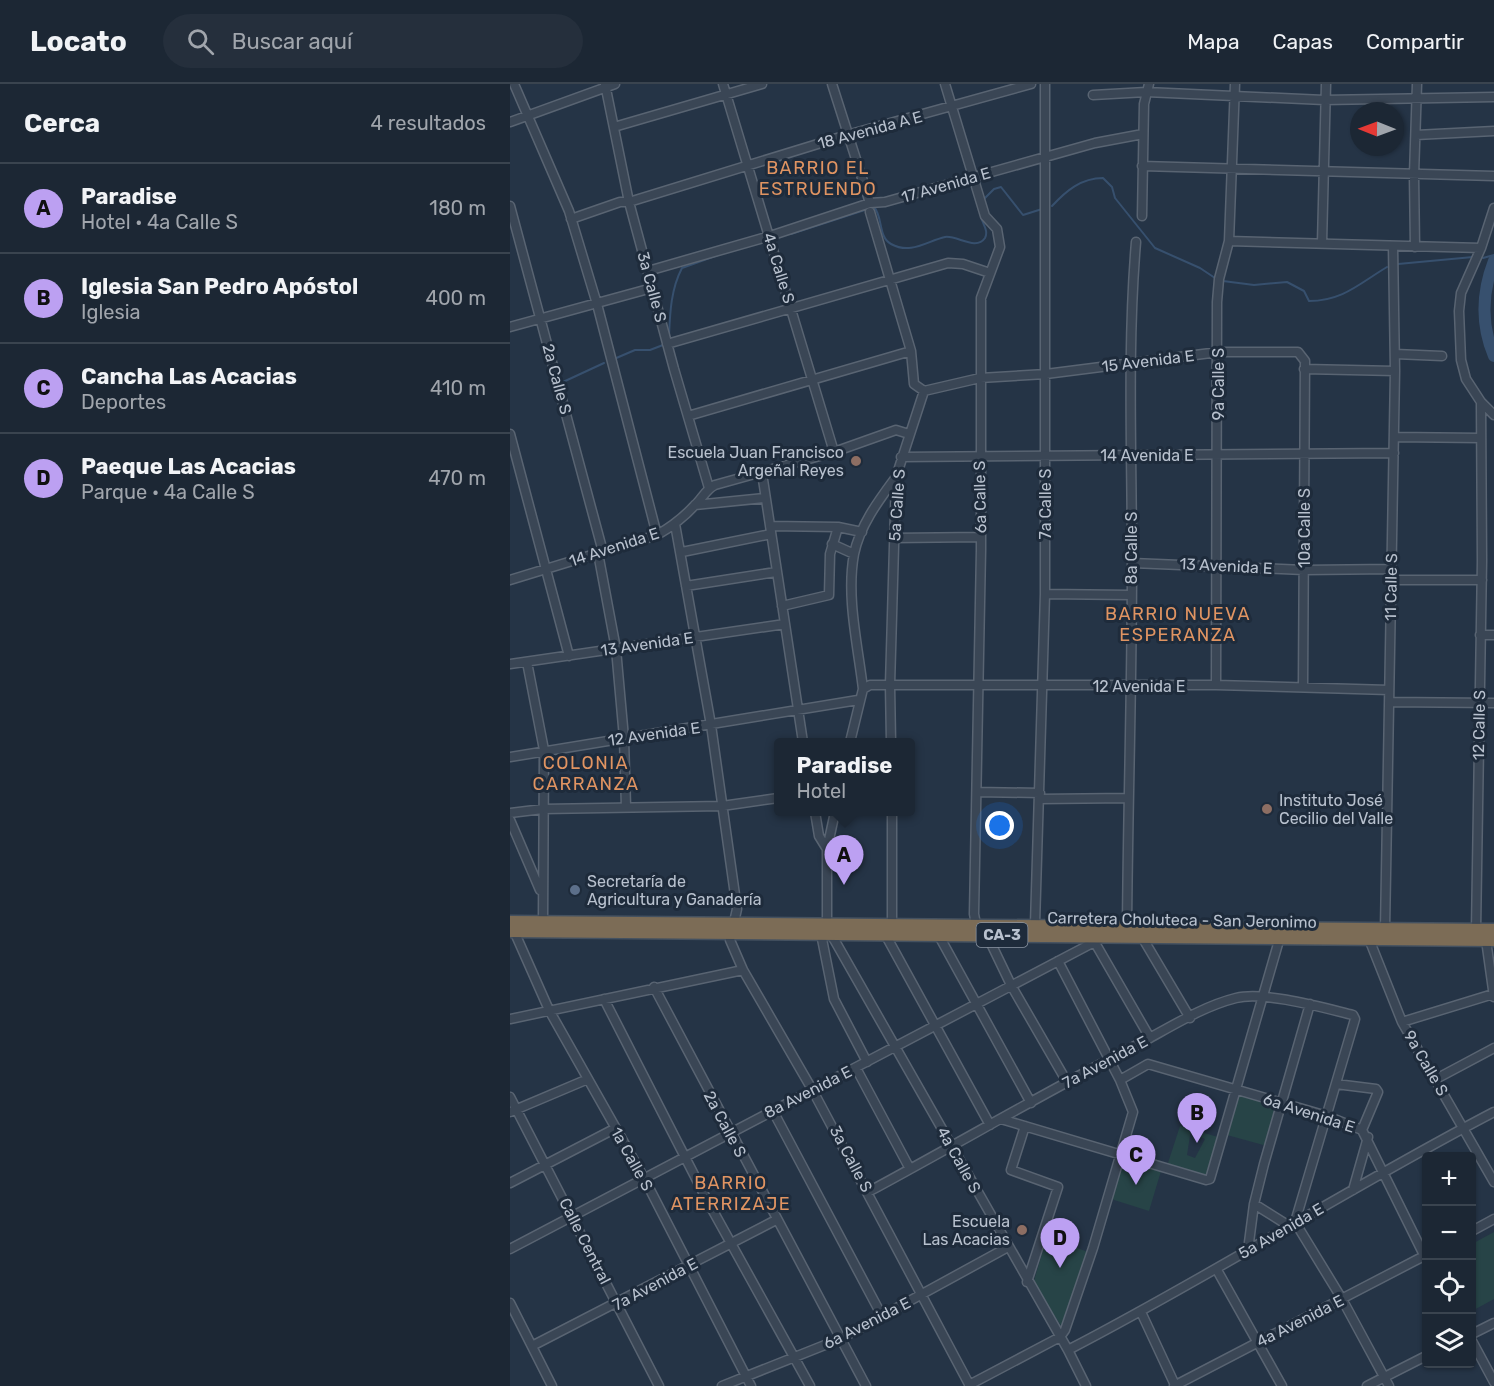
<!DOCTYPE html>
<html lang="es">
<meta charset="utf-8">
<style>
:root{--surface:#1c2734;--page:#252f3c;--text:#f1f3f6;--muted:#a0a5ac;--line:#3a444f;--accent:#bca0f2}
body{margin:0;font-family:Rubik,sans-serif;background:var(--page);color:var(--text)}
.controls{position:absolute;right:18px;bottom:18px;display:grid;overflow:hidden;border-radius:6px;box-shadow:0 2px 4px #0004}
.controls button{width:54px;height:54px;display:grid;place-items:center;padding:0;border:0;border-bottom:2px solid var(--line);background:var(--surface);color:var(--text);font:30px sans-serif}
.compass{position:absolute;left:840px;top:18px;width:54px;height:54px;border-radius:50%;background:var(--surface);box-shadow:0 2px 4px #0004;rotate:271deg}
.you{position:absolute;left:490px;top:742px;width:21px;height:21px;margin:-15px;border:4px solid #fff;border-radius:50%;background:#1a73e8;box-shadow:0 0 0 9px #1a73e833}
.badge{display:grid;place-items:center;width:39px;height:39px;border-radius:50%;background:var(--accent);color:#111;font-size:20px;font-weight:700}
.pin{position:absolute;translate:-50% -50px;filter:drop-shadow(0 2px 3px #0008)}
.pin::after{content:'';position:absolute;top:32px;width:21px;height:18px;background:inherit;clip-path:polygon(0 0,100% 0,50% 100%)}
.popup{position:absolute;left:264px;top:654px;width:141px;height:78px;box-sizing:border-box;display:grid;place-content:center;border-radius:6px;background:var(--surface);filter:drop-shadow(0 2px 4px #0005);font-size:20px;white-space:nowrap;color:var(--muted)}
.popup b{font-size:22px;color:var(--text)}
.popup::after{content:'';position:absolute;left:50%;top:100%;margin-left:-12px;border:12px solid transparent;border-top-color:var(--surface)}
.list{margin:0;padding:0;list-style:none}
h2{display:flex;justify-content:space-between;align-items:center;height:78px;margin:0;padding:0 24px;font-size:26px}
h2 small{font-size:20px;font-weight:400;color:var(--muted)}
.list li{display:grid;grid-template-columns:39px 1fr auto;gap:18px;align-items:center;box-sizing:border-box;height:90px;padding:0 24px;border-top:2px solid var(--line)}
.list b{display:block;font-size:22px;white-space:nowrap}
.list p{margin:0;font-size:20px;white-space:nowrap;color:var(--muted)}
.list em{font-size:20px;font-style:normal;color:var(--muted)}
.icon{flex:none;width:33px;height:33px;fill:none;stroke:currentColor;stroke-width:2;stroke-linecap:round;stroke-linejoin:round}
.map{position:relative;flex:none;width:984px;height:1302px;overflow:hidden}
header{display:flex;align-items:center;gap:36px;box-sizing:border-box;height:84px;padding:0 30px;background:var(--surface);border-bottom:2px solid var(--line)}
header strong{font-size:28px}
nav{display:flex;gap:33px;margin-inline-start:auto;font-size:21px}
.search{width:420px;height:54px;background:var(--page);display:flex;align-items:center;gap:15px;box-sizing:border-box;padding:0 21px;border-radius:33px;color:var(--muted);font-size:22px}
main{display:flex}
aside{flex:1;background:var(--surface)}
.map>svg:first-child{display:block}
</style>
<header>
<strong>Locato</strong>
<div class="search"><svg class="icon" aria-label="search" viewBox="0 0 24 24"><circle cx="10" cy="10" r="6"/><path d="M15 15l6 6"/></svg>Buscar aquí</div>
<nav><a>Mapa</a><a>Capas</a><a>Compartir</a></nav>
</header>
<main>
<aside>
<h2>Cerca<small>4 resultados</small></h2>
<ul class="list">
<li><span class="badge">A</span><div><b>Paradise</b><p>Hotel · 4a Calle S</p></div><em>180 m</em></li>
<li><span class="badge">B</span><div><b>Iglesia San Pedro Apóstol</b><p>Iglesia</p></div><em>400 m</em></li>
<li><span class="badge">C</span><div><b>Cancha Las Acacias</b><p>Deportes</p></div><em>410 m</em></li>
<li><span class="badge">D</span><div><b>Paeque Las Acacias</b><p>Parque · 4a Calle S</p></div><em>470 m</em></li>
</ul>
</aside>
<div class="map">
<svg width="984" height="1302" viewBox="0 0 984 1302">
<rect width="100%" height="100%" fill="#253446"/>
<path fill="#274447" d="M728 1011 769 1023 757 1062 717 1051Z
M670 1042 681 1045 677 1071 685 1074 695 1055 689 1052 691 1048 711 1054 702 1087 696 1093 657 1082Z
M613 1076 651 1087 639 1127 601 1115Z
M984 1148V1215L962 1227V1160Z
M537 1153 578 1168 552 1243 523 1200Z"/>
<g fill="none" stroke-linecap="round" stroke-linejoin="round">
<path stroke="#37506e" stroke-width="2" d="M474 115 484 105 491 103 513 131 532 125
M542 122C556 107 571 94 593 94L602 103 605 114 645 164 690 184 705 194
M281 150 364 123C373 133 368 153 381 160 401 171 417 157 435 153 447 151 466 167 475 154 479 146 472 140 471 132
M973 174 984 171
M888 180 963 173
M713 197 744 201 777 198 794 207 799 217C833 217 850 199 877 183
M159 252C160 228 161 205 172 184L208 171
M104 275 125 266H140L153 261
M53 298 94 279"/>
<path stroke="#37506e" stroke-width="12" d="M984 177C972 208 971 241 984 272"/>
<defs>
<path id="minor" d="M4 0 59 127 87 220 147 451
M95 0 119 118 164 285 199 404
M213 0 324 368
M322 0 360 119
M435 0 475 132 487 145 490 163 471 214V466L464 830 466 840
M583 11 636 8 814 16 984 13
M0 38 105 0
M104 43 252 0
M906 51 984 47
M632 82 984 92
M0 122 93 468
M360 128 401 267 404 300 414 307
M632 132 634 20 639 0
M61 135 110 118H119L337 51 521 0
M719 157 971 164
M812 159 816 0
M905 163 904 91 907 0
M138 187 260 152 360 119 375 118 585 59 633 50
M0 243 142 204
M157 260 438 179 453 180 480 189
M885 270 932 272
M794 285 885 287
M414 307 470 294 536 290 677 272 709 268H788L795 277 793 602
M971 318 984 331
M178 332 401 267
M0 350 59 572
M884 353 971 354
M391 373 884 369
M252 389 293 658
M185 421 255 414
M165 440 201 641 227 825 220 856 233 886 303 1007 460 1302
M260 442 328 443 352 448
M384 454 471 453
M322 460 344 470
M172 468 261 450
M88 469 106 565 114 654 116 723
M622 479 794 486 882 485
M0 496 147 451C161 443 174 433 185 421 192 415 196 405 205 401L324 368 386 346 399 350
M881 496H972
M176 502 266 488
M535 510 621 511
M272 522 319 511 320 470 328 443
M970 551H984
M17 578 34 666 33 838
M0 580 275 540
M706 601 707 218 709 195 719 157 725 0
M353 605C348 562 336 513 344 470 350 441 369 416 386 393
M879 618 984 619
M340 658 353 605 360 601H706L879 606
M381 658 380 601 386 393 414 307
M0 673 348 616
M467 708 530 709
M530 715 618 714
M305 728 309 752 317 765V841
M382 728V841
M0 729 33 725 212 722 268 714
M0 736 30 806
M317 765 325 728
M525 840 535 510V0
M617 842C618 721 622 600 622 479 622 372 617 265 626 158
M875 845 885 287 883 162
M966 846 972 477 971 318 956 295 951 276 949 227 951 209 971 164 984 124
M4 847 39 926 134 1094 241 1302
M476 849 501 901 557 998
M311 850 324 915 357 978
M321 850 558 1266 576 1302
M375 850 480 1041
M428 850 521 1019
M632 853 680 934
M859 855 892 938 984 1098
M976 856 984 913
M584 857 640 954
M144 903 356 1302
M94 915 197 1116 300 1302
M0 935 233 886
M892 938 983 910
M346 984 400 1085
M926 995 984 964
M610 996 638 980 817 1032 852 1046
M826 1000 866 1005 868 1008 852 1046
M0 1013 149 1302
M263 1027 372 1232
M0 1028 78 995
M491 1035 696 1096 700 1095 770 853
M515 1042 501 1086 548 1103 517 1198
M852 1046 916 1175
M0 1099 106 1044
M843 1106 858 1053
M358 1108C447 1060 534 1009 623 963 656 946 690 923 726 914 755 907 814 924 843 931L845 935 785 1138 832 1215 879 1302
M744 1120 779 1142
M962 1147 984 1135
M0 1165 592 854
M738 1166 744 1120 754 1080 800 920
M707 1186 772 1302
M0 1219 42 1302
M631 1228 665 1301
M962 1250 984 1239
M962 1257 984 1298
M22 1262 266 1136
M558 1266C703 1191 840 1103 984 1028
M459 1301 550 1253 555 1246 583 1164 623 1028 610 996 548 877
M212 1302 330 1255 498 1163
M664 1302 916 1171
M857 1302 916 1272"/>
<path id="highway" d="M0 838 984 846
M0 847 984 856"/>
</defs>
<use href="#minor" stroke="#596472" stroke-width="11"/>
<use href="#highway" stroke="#445160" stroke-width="15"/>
<use href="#minor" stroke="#3a4655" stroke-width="8"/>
<use href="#highway" stroke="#7c6c56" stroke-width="12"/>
</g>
<g fill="#8d6e63" stroke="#1e2b3b" stroke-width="2">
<circle cx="346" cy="377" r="6"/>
<circle cx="757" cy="725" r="6"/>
<circle cx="512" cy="1146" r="6"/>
</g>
<circle fill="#5c6f8a" stroke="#1e2b3b" stroke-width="2" cx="65" cy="806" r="6"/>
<g text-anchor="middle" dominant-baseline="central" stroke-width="6" stroke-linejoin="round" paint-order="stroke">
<rect fill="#1e2b3b" stroke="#8a94a2" stroke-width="1.5" x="466.5" y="839" width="51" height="24" rx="4.5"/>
<g font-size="15" font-weight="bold" fill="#b8c1ce">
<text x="492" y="851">CA-3</text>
</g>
<g font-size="16" fill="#b8c1ce" stroke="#1e2b3b">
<text transform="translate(360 46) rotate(-15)">18 Avenida A E</text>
<text transform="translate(436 101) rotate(-16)">17 Avenida E</text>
<text transform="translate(269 184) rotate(73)">4a Calle S</text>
<text transform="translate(142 203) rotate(75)">3a Calle S</text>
<text transform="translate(638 277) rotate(-7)">15 Avenida E</text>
<text transform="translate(47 295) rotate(75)">2a Calle S</text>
<text transform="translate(708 300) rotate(-90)">9a Calle S</text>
<text x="637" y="371">14 Avenida E</text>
<text transform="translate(470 413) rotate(-91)">6a Calle S</text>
<text transform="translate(535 420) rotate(-90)">7a Calle S</text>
<text transform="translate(387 421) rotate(-86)">5a Calle S</text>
<text transform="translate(794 444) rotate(-90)">10a Calle S</text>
<text transform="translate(104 463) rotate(-18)">14 Avenida E</text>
<text transform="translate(621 464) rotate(-90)">8a Calle S</text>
<text transform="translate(716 482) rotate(3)">13 Avenida E</text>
<text transform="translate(881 503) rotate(-89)">11 Calle S</text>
<text transform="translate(137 560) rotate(-8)">13 Avenida E</text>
<text x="629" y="602">12 Avenida E</text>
<text transform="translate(969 641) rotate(-89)">12 Calle S</text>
<text transform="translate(144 650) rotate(-8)">12 Avenida E</text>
<text transform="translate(672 836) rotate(1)">Carretera Choluteca - San Jeronimo</text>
<text transform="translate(595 978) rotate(-28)">7a Avenida E</text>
<text transform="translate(916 979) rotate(60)">9a Calle S</text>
<text transform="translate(298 1008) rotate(-27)">8a Avenida E</text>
<text transform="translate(799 1029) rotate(18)">6a Avenida E</text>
<text transform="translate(215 1040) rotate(62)">2a Calle S</text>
<text transform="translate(122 1075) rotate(61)">1a Calle S</text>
<text transform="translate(341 1075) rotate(62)">3a Calle S</text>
<text transform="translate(449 1076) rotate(61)">4a Calle S</text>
<text transform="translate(771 1147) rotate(-30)">5a Avenida E</text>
<text transform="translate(75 1157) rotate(63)">Calle Central</text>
<text transform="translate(145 1200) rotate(-28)">7a Avenida E</text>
<text transform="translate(790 1237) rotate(-27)">4a Avenida E</text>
<text transform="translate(357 1239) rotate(-27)">6a Avenida E</text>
</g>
<g font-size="16" fill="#b8c1ce" stroke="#1e2b3b" text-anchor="end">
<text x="334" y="368">Escuela Juan Francisco<tspan x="334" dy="18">Argeñal Reyes</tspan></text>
<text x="769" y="716" text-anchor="start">Instituto José<tspan x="769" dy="18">Cecilio del Valle</tspan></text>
<text x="77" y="797" text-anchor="start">Secretaría de<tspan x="77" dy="18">Agricultura y Ganadería</tspan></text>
<text x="500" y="1137">Escuela<tspan x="500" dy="18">Las Acacias</tspan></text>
</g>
<g font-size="18" letter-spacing="1.5" fill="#e09462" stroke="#1e2b3b">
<text x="308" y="84">BARRIO EL<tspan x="308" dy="21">ESTRUENDO</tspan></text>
<text x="668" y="530">BARRIO NUEVA<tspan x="668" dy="21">ESPERANZA</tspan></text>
<text x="76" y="679">COLONIA<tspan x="76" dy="21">CARRANZA</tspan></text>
<text x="221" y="1099">BARRIO<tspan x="221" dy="21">ATERRIZAJE</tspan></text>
</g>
</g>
</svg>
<div class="controls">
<button>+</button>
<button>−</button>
<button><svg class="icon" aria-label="locate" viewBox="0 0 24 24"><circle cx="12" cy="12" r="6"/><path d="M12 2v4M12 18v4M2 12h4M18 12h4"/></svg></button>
<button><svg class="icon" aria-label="layers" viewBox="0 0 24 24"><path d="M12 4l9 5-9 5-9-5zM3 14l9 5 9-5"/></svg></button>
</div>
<svg class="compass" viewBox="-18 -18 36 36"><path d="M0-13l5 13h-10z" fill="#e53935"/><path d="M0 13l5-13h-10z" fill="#a0a5ac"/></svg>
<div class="you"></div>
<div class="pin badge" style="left:334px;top:801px">A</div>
<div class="popup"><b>Paradise</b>Hotel</div>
<div class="pin badge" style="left:687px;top:1059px">B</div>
<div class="pin badge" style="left:626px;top:1101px">C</div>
<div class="pin badge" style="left:550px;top:1184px">D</div>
</div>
</main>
